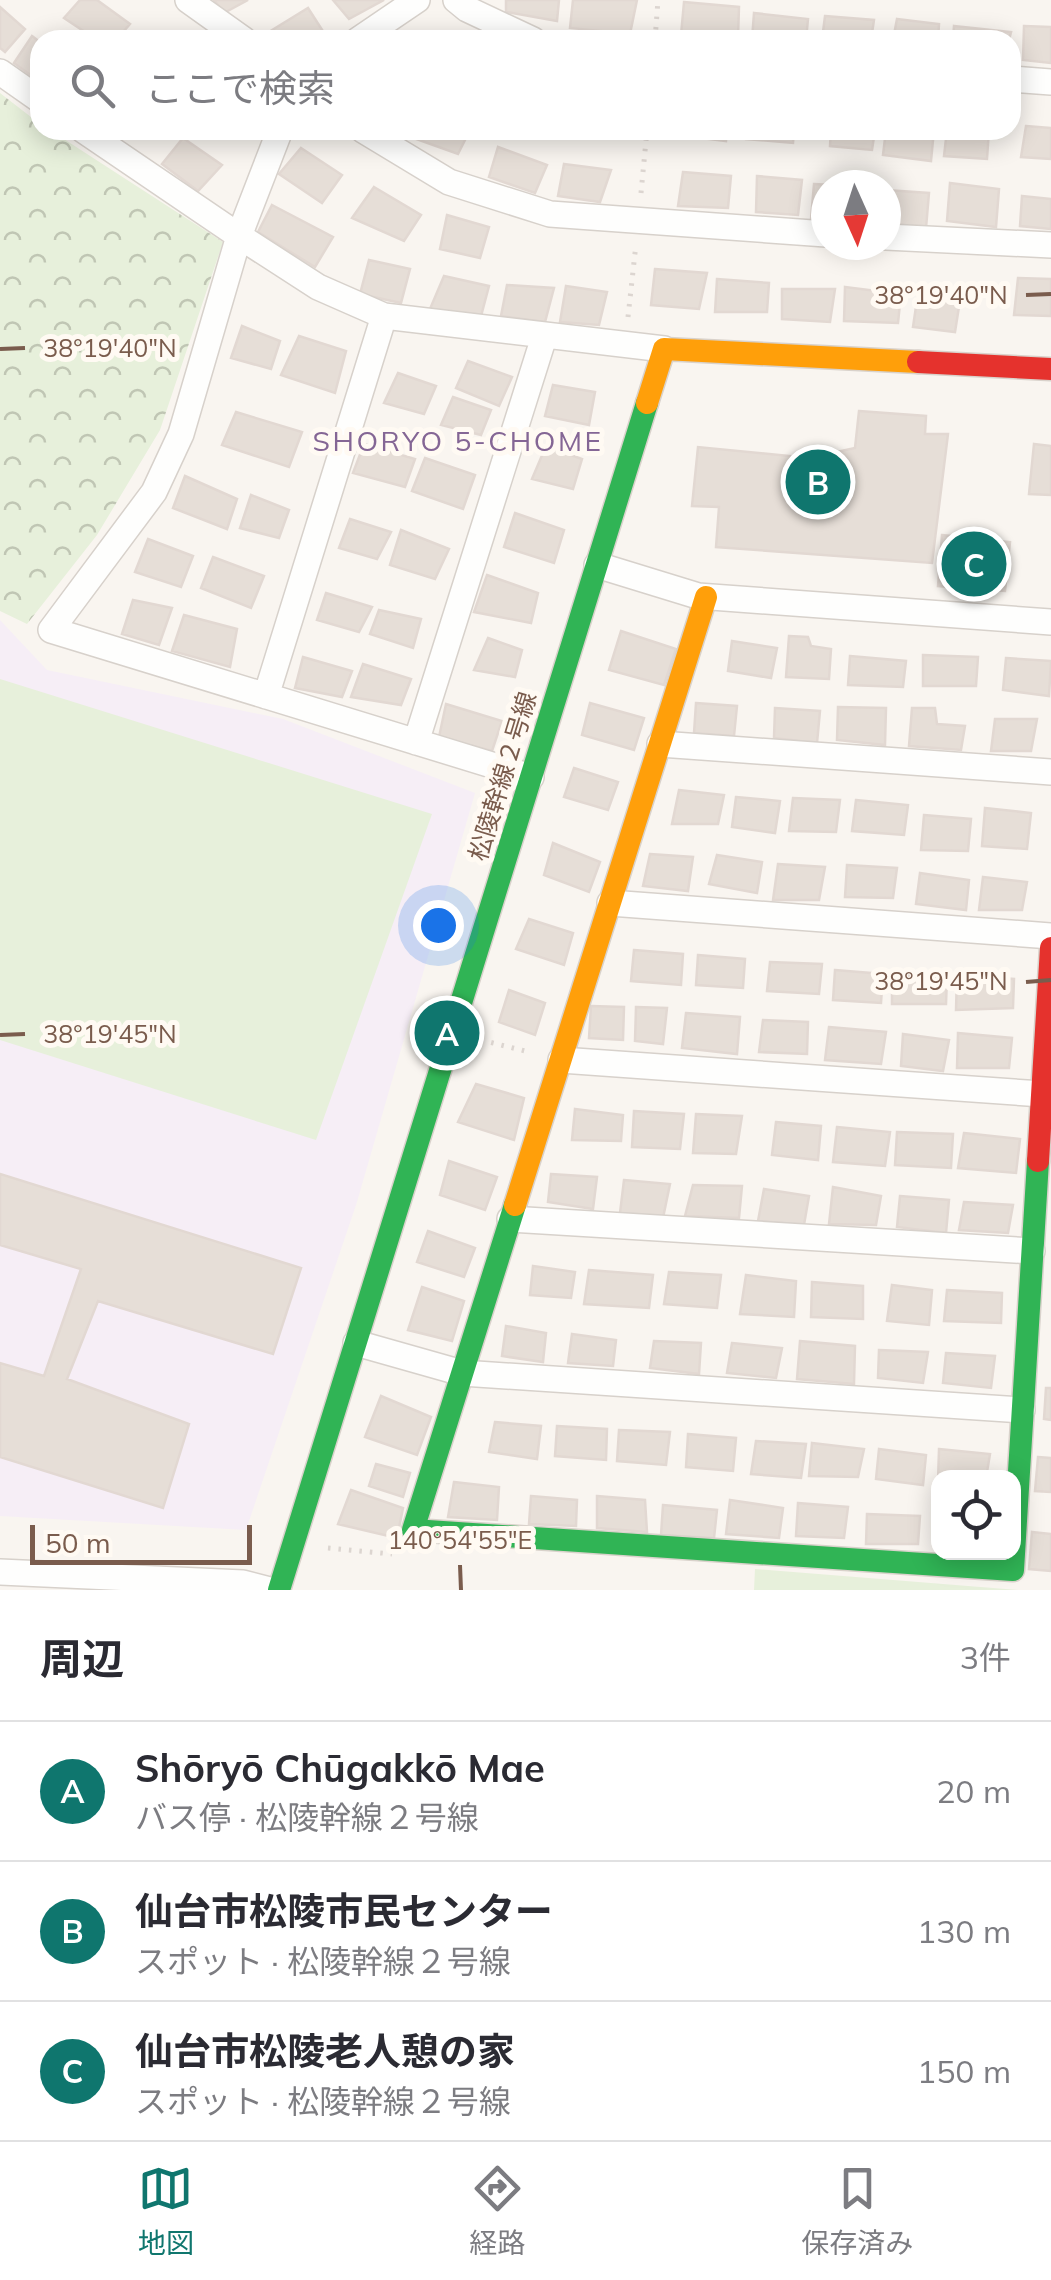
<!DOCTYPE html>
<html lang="ja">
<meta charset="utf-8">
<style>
:root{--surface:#fff;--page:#f7f7f7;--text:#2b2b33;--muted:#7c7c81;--line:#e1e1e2;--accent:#0f766e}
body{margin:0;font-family:Mulish,"Noto Sans JP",sans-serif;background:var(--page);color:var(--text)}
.controls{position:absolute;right:30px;bottom:30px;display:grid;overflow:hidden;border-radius:20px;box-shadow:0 5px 25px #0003}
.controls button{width:90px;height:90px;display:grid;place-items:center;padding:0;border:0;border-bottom:2px solid var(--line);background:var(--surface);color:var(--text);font:50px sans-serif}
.compass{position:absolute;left:811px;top:170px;width:90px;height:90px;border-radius:50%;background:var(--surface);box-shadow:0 5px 25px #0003;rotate:177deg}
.scale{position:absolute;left:30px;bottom:25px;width:222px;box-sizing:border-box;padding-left:10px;border:5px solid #7a5c4d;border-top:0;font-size:28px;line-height:35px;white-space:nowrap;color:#7a5c4d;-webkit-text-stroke:8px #fffaf3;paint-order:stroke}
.you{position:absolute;left:438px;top:925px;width:35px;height:35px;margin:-25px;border:8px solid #fff;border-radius:50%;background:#1a73e8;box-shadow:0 0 0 15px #1a73e833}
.badge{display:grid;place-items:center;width:65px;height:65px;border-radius:50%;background:var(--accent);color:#fff;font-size:32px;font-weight:700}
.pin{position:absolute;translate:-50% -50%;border:5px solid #fff;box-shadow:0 2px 10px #0006}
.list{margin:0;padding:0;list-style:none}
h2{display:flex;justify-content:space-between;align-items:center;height:130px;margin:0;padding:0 40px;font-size:42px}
h2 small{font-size:32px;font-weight:400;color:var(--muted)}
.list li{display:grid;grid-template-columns:65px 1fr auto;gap:30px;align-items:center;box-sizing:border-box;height:140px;padding:0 40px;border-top:2px solid var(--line)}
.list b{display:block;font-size:38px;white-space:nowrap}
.list p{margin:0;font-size:32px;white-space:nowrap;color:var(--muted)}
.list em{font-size:32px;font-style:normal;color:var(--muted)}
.icon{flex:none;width:55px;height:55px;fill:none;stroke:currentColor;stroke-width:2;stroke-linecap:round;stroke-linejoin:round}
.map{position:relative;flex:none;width:1051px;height:1590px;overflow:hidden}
.search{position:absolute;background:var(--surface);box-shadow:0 5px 25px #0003;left:30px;right:30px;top:30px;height:110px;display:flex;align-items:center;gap:25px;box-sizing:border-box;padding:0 35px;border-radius:30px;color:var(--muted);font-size:38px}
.sheet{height:550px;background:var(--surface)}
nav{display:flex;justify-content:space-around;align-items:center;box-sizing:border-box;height:140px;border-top:2px solid var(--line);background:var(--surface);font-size:28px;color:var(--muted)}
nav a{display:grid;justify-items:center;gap:5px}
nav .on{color:var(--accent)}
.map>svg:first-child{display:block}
</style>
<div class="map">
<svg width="1051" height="1590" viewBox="0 0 1051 1590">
<defs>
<pattern id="forest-crowns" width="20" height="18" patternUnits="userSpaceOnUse" patternTransform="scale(2.5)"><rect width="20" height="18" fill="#e7f0db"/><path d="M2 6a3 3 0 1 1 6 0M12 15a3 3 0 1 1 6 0" fill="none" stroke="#c0c6b4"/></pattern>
</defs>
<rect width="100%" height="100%" fill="#f9f5f0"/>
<path fill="#f6eef6" d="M0 620 47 670 283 719 475 793 357 1202 246 1530 0 1516Z"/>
<path fill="url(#forest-crowns)" d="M0 93 40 124V130H50L223 242 160 430 97 535 27 624 0 611Z"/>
<path fill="#e7f0db" d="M0 679 432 814 316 1140 0 1040Z
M755 1569 1018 1590H754Z"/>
<path fill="#e6ded7" stroke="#e2d8d2" stroke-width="2.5" d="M80 0H97L130 24 116 40H97L64 18Z
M214 0H248L224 13Z
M333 0H384L349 19Z
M506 0H559L557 21 506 12Z
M573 0H637L630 34 570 28Z
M684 2 739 7 738 37 681 35Z
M0 7 25 29 5 52 0 48Z
M308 8 326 36 321 40H268L264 35Z
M754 13 808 19 806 40H752Z
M825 16 874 20 871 40H822Z
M897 19 939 24 938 40H893Z
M954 26 1011 32 1009 40H953Z
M1024 26 1051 27V63L1023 60Z
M32 36 40 42V82L14 63Z
M1026 126 1051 128V159L1021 157Z
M411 130H470L458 154 408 136Z
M668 130H727L726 141 668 134Z
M746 130H794L793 143 746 139Z
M831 130H875L872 150 830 146Z
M886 130H934L931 161 883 155Z
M947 130H989L987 159 944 156Z
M183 138 222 165 198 191 162 164Z
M498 147 547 165 535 193 489 177Z
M301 148 342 175 322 203 279 174Z
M564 164 611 170 600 202 558 196Z
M683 172 731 176 728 208 678 206Z
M757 176 802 180 798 215 756 212Z
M950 183 999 189 996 227 947 221Z
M814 184 833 185H826V220L811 219Z
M374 187 421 215 404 241 352 218Z
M886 190 929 193 926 228 886 223Z
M1022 196 1051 199V229L1020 226Z
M272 205 333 237 315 267 258 232Z
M447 215 489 227 480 258 440 249Z
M369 260 410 269 401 303 360 294Z
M655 269 707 273 699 309 651 305Z
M444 276 489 286 481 316 430 309Z
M1018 278 1051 279V316L1014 315Z
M717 279 769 283 767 312H715Z
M507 285 554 288 545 322 501 316Z
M566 286 607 292 599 325 560 322Z
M845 287 901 294 898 323 844 321Z
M782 289H835L830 322 782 319Z
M918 293 961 294 955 332 913 327Z
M242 326 280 341 271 369 231 358Z
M299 336 346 351 335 393 281 375Z
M468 361 512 377 499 406 456 388Z
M398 373 436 386 424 414 384 403Z
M553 385 595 392 589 425 545 416Z
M453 397 491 410 481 435 441 425Z
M859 411 926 416 925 434H948L932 563 716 547 719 507 692 506 698 447 809 458 855 448Z
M236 412 302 432 289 467 222 445Z
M364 444 415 459 405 487 353 473Z
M1034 444 1051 446V495L1029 494Z
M546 446 582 459 573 489 532 479Z
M425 458 475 475 463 509 412 491Z
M185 476 237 499 227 529 173 508Z
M251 495 289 510 279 538 240 528Z
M515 513 564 530 554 563 504 547Z
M350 519 391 532 377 559 339 548Z
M401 530 449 549 435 579 390 565Z
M942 535 1010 542 1005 591 938 586Z
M148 539 193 556 181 587 135 572Z
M213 557 264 576 251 608 201 588Z
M487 575 538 593 531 623 474 612Z
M326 593 372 607 359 632 317 620Z
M133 600 172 608 159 645 122 634Z
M379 610 421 619 413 648 370 634Z
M184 615 237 629 230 667 172 651Z
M621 631 676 649 664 685 609 670Z
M789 636 808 637 811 646 831 649 829 679 786 677Z
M488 638 522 650 515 677 474 670Z
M732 641 777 648 771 678 728 671Z
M923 655 978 657 976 686H923Z
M850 656 906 661 903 687 848 685Z
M303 657 352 671 342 697 295 688Z
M1006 658 1051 661 1049 696 1003 690Z
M363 664 411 679 401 705 351 697Z
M590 703 644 718 634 750 582 735Z
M696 703 737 706 734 736 694 733Z
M446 704 502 721 492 751 439 737Z
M838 707 886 708 885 745 837 740Z
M775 708 820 711 817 743 774 738Z
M912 708H935L937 724 965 726 961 750 909 746Z
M995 719H1037L1031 751H991Z
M574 768 618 782 608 810 564 797Z
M679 790 724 795 718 824H672Z
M736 797 780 801 775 833 732 827Z
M793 798 840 800 836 832 789 831Z
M856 800 908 805 904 835 852 831Z
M985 808 1031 813 1027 849 982 846Z
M924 815 971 819 968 851 921 850Z
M553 843 600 862 589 892 544 875Z
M650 854 693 857 688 891 643 886Z
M717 855 762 862 757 893 709 884Z
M778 864 825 867 819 900H773Z
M847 865 897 868 893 898 845 897Z
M920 873 969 880 966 910 916 904Z
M983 877 1027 882 1022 910H979Z
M529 919 573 933 564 965 516 949Z
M634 950 683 954 681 985 631 981Z
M698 955 745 959 743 988 696 985Z
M770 962 822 964 819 994 767 991Z
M835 970 883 974 881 1003 833 1000Z
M892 972 947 977 946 1004H892Z
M957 975 1014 979 1013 1008 956 1010Z
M509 990 545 1003 535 1035 499 1022Z
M591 1006 624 1007 623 1040 589 1038Z
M636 1007 667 1008 663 1044 635 1041Z
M686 1013 740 1017 737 1054 682 1048Z
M763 1020 808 1022 807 1054 759 1052Z
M829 1027 886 1032 881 1064 825 1060Z
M958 1033 1012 1038 1009 1068H957Z
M903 1034 949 1040 943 1071 901 1066Z
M476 1084 524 1098 514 1140 458 1122Z
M575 1109 623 1115 621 1141 572 1140Z
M634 1111 684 1114 680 1149 632 1147Z
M696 1114 742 1116 736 1154 693 1153Z
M776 1122 821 1126 818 1160 772 1155Z
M837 1127 890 1132 885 1166 833 1162Z
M897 1132 953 1134 951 1168 895 1165Z
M964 1133 1020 1139 1016 1173 958 1168Z
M449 1161 497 1177 485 1210 440 1195Z
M0 1174 301 1268 273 1354 98 1301 67 1379 189 1424 163 1508 0 1457V1363L44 1376 81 1269 0 1245Z
M551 1174 597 1177 593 1209 548 1202Z
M624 1180 670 1184 663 1218 620 1213Z
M693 1185 742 1186 739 1218 685 1216Z
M833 1187 881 1196 876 1225 829 1224Z
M764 1189 809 1196 804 1225 758 1221Z
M900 1196 949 1200 946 1233 897 1227Z
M964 1202 1013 1205 1008 1233 959 1230Z
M428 1231 475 1248 464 1277 417 1262Z
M533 1266 575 1272 571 1298 530 1295Z
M589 1270 653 1275 649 1308 584 1304Z
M669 1272 721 1275 717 1308 664 1304Z
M746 1275 796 1281 794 1317 740 1314Z
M812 1282 863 1286V1319L811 1317Z
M892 1285 932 1290 929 1325 887 1321Z
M422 1287 464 1301 452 1341 408 1330Z
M947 1290 1002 1293 1001 1323 944 1321Z
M506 1326 546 1333 543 1362 502 1356Z
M572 1334 616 1340 613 1366 568 1363Z
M654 1341 701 1343 699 1374 650 1368Z
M800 1341 855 1346 854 1384 797 1379Z
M732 1343 782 1348 776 1378 727 1373Z
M879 1350 928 1352 923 1383 878 1378Z
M946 1353 995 1356 991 1388 943 1383Z
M1046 1388H1051V1420L1044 1419Z
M381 1396 431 1417 417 1455 365 1437Z
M495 1422 541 1426 537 1459 489 1452Z
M557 1426 607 1429 606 1460 555 1456Z
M619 1430 670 1432 666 1465 617 1461Z
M688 1434 736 1438 733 1471 686 1467Z
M756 1441 806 1444 801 1478 751 1474Z
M812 1443 864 1449 858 1477 809 1476Z
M879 1449 926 1455 923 1485 876 1479Z
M939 1449 990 1454 986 1478H938V1482Z
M1038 1457 1051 1458V1492L1035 1491Z
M376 1464 410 1473 403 1497 369 1486Z
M454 1482 499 1487 497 1520 448 1517Z
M351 1490 403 1508 397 1538 338 1524Z
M531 1496 577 1500 576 1526 529 1524Z
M597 1496 645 1500 647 1532 597 1528Z
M730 1500 783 1508 779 1538 726 1534Z
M798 1503 848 1507 844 1538 796 1536Z
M663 1505 717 1510 714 1538 661 1535Z
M867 1514 920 1516 918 1544H866Z
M1032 1532 1051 1534V1571L1029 1569Z"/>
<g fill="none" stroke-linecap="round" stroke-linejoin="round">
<defs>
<path id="street" d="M188 0 244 40
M456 0 467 9 533 40
M358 40 417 0
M0 72 40 100
M1011 79 1051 82
M83 130 239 236 280 130
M363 130 449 182 550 214 826 234
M886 237 1051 245
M597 565 698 596 1051 622
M266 696 384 316
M416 742 544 337
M660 744 1051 772
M531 777 51 630 154 492 181 434 239 236 318 287 384 316 664 349
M610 903 1051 936
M561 1060 1042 1094
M510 1219 1032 1251
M356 1343 462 1373 1022 1410
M0 1572 243 1583 270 1590"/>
<path id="fast" d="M515 1205 413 1530 1013 1570 1038 1161
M279 1590 647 403"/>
<path id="slow" d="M647 403 664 349 918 362
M515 1205 706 597"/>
<path id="jam" d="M918 362 1051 369
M1038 1161 1051 948"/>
</defs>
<use href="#street" stroke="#d7d1cb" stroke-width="28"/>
<use href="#fast" stroke="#d9d2cb" stroke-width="25"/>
<use href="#slow" stroke="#d9d2cb" stroke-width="25"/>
<use href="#jam" stroke="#d9d2cb" stroke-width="25"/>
<path stroke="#dcd5d0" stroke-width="5" stroke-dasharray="2.5 8" stroke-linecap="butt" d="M655 40 658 0
M641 193 647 130
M628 317 636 244
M481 1040 529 1052
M328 1548 392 1554"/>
<use href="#street" stroke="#fefefd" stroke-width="25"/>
<use href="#fast" stroke="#30b455" stroke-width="22"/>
<use href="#slow" stroke="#ff9f0a" stroke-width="22"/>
<use href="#jam" stroke="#e5322d" stroke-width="22"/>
</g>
<path fill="none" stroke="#7a5c4d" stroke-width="4" d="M1026 295 1051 294M0 349 25 348M1026 982 1051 980M0 1035 25 1034M460 1565 461 1590"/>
<g text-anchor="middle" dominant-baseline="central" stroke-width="10" stroke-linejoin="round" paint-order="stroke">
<g font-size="25" fill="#7a5c4d" stroke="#fffaf3">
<text transform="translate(502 776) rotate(-73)">松陵幹線２号線</text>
</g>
<g font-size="28" letter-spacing="2.5" fill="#846695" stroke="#fffaf3">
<text x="458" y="440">SHORYO 5-CHOME</text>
</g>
</g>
<g font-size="25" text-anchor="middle" fill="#7a5c4d" stroke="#fffaf3" stroke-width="10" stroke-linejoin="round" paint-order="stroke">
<text x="941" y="304">38°19'40"N</text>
<text x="110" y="357">38°19'40"N</text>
<text x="941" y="990">38°19'45"N</text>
<text x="110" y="1043">38°19'45"N</text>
<text x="460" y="1549">140°54'55"E</text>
</g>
</svg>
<div class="controls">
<button><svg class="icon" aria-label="locate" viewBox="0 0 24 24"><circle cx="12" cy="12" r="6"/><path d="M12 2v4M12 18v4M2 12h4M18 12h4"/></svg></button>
</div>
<svg class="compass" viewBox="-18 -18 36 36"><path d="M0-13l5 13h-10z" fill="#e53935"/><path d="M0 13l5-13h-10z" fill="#7c7c81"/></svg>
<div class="scale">50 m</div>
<div class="you"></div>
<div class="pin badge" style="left:447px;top:1033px">A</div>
<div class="pin badge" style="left:818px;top:482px">B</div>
<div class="pin badge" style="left:974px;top:564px">C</div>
<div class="search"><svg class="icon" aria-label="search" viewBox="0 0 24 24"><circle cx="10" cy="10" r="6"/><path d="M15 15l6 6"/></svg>ここで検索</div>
</div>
<section class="sheet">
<h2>周辺<small>3件</small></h2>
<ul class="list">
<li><span class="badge">A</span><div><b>Shōryō Chūgakkō Mae</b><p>バス停 · 松陵幹線２号線</p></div><em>20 m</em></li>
<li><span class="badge">B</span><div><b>仙台市松陵市民センター</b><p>スポット · 松陵幹線２号線</p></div><em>130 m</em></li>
<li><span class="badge">C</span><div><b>仙台市松陵老人憩の家</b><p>スポット · 松陵幹線２号線</p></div><em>150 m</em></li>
</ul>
</section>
<nav>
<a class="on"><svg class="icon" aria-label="map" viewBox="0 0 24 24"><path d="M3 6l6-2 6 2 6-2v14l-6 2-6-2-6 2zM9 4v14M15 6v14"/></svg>地図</a>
<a><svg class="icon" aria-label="directions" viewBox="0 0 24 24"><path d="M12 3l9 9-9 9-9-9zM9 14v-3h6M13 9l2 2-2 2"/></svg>経路</a>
<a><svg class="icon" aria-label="saved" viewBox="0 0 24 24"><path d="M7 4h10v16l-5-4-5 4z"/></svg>保存済み</a>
</nav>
